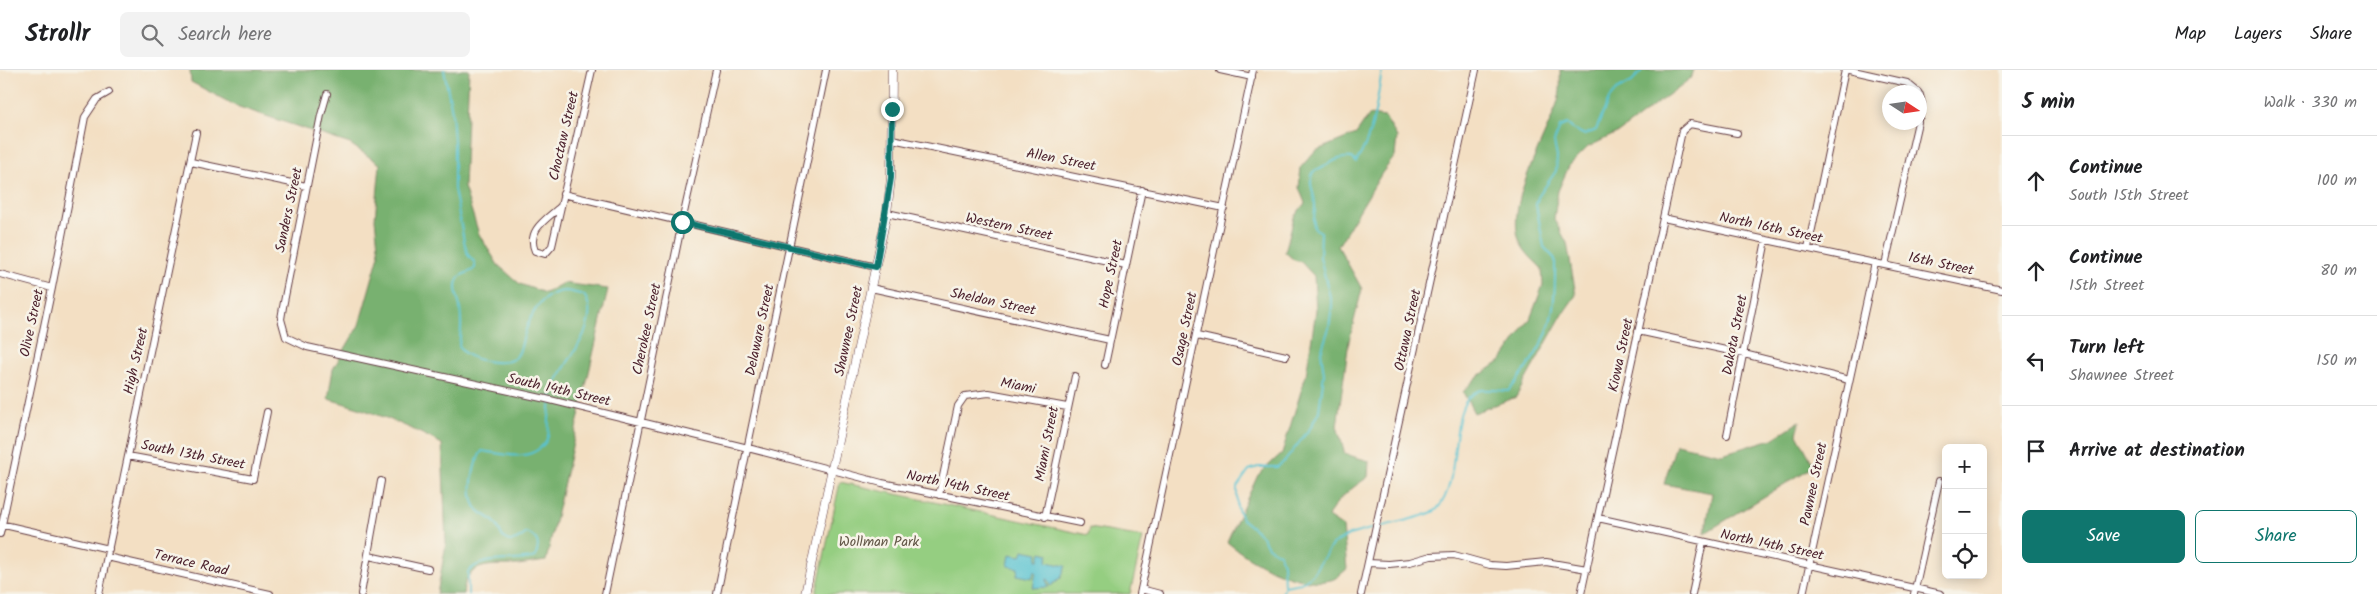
<!DOCTYPE html>
<meta charset="utf-8">
<style>
:root{--surface:#fff;--page:#f2f2f2;--text:#202124;--muted:#757577;--line:#e0e0e0;--accent:#0f766e}
body{margin:0;font-family:Kalam,sans-serif;background:var(--page);color:var(--text)}
.controls{position:absolute;right:15px;bottom:15px;display:grid;overflow:hidden;border-radius:8px;box-shadow:0 2px 12px #0003}
.controls button{width:45px;height:45px;display:grid;place-items:center;padding:0;border:0;border-bottom:1px solid var(--line);background:var(--surface);color:var(--text);font:25px sans-serif}
.compass{position:absolute;left:1882px;top:15px;width:45px;height:45px;border-radius:50%;background:var(--surface);box-shadow:0 2px 12px #0003;rotate:102deg}
.stop{position:absolute;width:15px;height:15px;margin:-11px;border:4px solid #0f766e;border-radius:50%;background:#fff}
.stop.end{background:#0f766e;border-color:#fff;box-shadow:0 1px 5px #0008}
.list{margin:0;padding:0;list-style:none}
h2{display:flex;justify-content:space-between;align-items:center;height:65px;margin:0;padding:0 20px;font-size:21px}
h2 small{font-size:16px;font-weight:400;color:var(--muted)}
.list li{display:grid;grid-template-columns:32px 1fr auto;gap:15px;align-items:center;box-sizing:border-box;height:90px;padding:0 20px;border-top:1px solid var(--line)}
.list b{display:block;font-size:19px;white-space:nowrap}
.list p{margin:0;font-size:16px;white-space:nowrap;color:var(--muted)}
.list em{font-size:16px;font-style:normal;color:var(--muted)}
.actions{display:flex;gap:10px;padding:15px 20px}
.actions a{flex:1;padding:11px 0;border:1px solid var(--accent);border-radius:8px;text-align:center;font-size:18px;color:var(--accent)}
.actions .main{background:var(--accent);color:#fff}
.icon{flex:none;width:28px;height:28px;fill:none;stroke:currentColor;stroke-width:2;stroke-linecap:round;stroke-linejoin:round}
.map{position:relative;flex:none;width:2002px;height:524px;overflow:hidden}
header{display:flex;align-items:center;gap:30px;box-sizing:border-box;height:70px;padding:0 25px;background:var(--surface);border-bottom:1px solid var(--line)}
header strong{font-size:24px}
nav{display:flex;gap:28px;margin-inline-start:auto;font-size:18px}
.search{width:350px;height:45px;background:var(--page);display:flex;align-items:center;gap:12px;box-sizing:border-box;padding:0 18px;border-radius:8px;color:var(--muted);font-size:19px}
main{display:flex}
aside{flex:1;background:var(--surface)}
.map>svg:first-child{display:block}
</style>
<header>
<strong>Strollr</strong>
<div class="search"><svg class="icon" aria-label="search" viewBox="0 0 24 24"><circle cx="10" cy="10" r="6"/><path d="M15 15l6 6"/></svg>Search here</div>
<nav><a>Map</a><a>Layers</a><a>Share</a></nav>
</header>
<main>
<div class="map">
<svg width="2002" height="524" viewBox="0 0 2002 524">
<rect width="100%" height="100%" fill="#f7f3e8"/>
<filter id="ink" filterUnits="userSpaceOnUse"><feTurbulence type="fractalNoise" baseFrequency=".02" numOctaves="2"/><feDisplacementMap in="SourceGraphic" scale="10" xChannelSelector="R" yChannelSelector="G"/><feConvolveMatrix kernelMatrix="1 2 1 2 8 2 1 2 1" color-interpolation-filters="sRGB"/></filter>
<filter id="wash" filterUnits="userSpaceOnUse"><feTurbulence type="fractalNoise" baseFrequency=".0096" numOctaves="4" result="noise"/><feDisplacementMap in="SourceGraphic" scale="20" xChannelSelector="R" yChannelSelector="G"/><feGaussianBlur stdDeviation="1.12" result="paint"/><feColorMatrix in="noise" values="0 0 0 0 0 0 0 0 0 0 0 0 0 0 0 0 0 1.4 0 .05"/><feComposite in="paint" operator="in"/></filter>
<g filter="url(#wash)">
<rect width="100%" height="100%" fill="#f3dfc3"/>
<path fill="#95ce81" stroke="#707656" d="M840 412 1088 465 1090 458 1143 467 1130 524H816Z"/>
<path fill="#78b16f" stroke="#61684d" d="M190 0H469L464 117 479 164 498 195 520 214 545 223 563 213 608 219 546 491C537 492 527 494 518 495 492 496 466 490 463 524H437L446 474 442 374C405 354 369 340 328 329L333 299 359 255 379 185 375 149 380 94 350 74 236 36 191 12Z
M1560 0H1694L1691 8 1619 62 1588 77 1569 96 1558 121 1554 149 1567 173 1576 225 1562 245 1516 327 1474 343 1463 322 1476 308 1501 291 1530 249 1543 215 1542 199C1536 192 1526 184 1522 176 1500 139 1549 65 1559 27 1561 19 1560 8 1560 0Z
M1369 45 1385 47 1397 67 1395 86 1382 103 1338 176 1362 219 1349 271 1337 356 1345 384 1369 391 1368 407C1352 418 1336 429 1328 447L1343 457 1347 499C1342 503 1336 509 1331 510 1298 518 1251 492 1227 472L1258 405 1282 383 1306 305 1316 240 1314 206 1301 192 1294 190 1285 182 1294 147 1305 133 1299 118 1301 97 1315 81 1356 64Z
M1800 351 1797 364 1814 396 1705 463 1712 423 1664 414 1676 374 1722 384 1772 369Z"/>
<path fill="#58c3d1" stroke="#51717e" d="M1023 480 1038 483 1037 490H1039L1041 482 1049 484 1047 492 1066 496 1061 507 1051 516 1048 509 1046 510 1049 517 1033 518 1036 502H1034L1032 508 1017 505 1018 498 1008 496 1010 484 1021 486Z"/>
<g fill="none" stroke-linecap="round" stroke-linejoin="round">
<path stroke="#58c3d1" stroke-width="2" d="M444 0 452 42 454 72V119L464 171 468 185 475 193V198C471 203 467 202 462 205 451 212 458 227 460 237 461 246 462 258 460 267 460 268 459 274 459 275 461 290 506 298 516 287 521 281 521 276 523 269 529 248 539 223 565 221 571 221 578 224 584 225 604 254 563 292 553 319 552 322 549 346 549 349 548 361 551 368 541 377 526 392 500 383 482 381 473 393 466 427 478 440 484 446 491 447 496 454 501 461 501 470 510 471 517 472 522 466 527 463 539 468 540 475 535 487 513 494 484 484 468 502V524
M1379 457C1390 454 1431 446 1437 439 1465 409 1444 335 1478 321 1486 318 1500 321 1509 321 1549 270 1556 255 1555 189L1544 177 1536 135 1538 127 1556 101 1557 87 1554 72 1560 57 1567 54 1574 60 1585 65 1596 60 1609 29 1618 19 1632 12 1642 0
M1284 516 1283 493 1280 484 1268 477 1261 465 1242 449 1237 437V417L1249 400 1258 397H1277L1285 391 1311 357 1319 341 1324 304 1321 282 1329 258 1332 235 1320 187 1321 162 1314 158C1313 150 1315 145 1315 137 1316 122 1306 115 1314 101 1329 97 1333 86 1352 88L1356 92C1374 65 1377 31 1382 0
M1282 524 1285 516 1301 513 1312 505 1332 475 1349 465 1374 458"/>
</g>
</g>
<g filter="url(#ink)">
<g fill="none" stroke-linecap="round" stroke-linejoin="round">
<defs>
<path id="minor" d="M1220 0 1252 7
M1849 0 1907 13 1918 22
M327 24 321 45 283 237 281 249 286 267 307 277 546 329 748 378 882 413 1080 453
M1920 25 1922 34 1920 46
M892 69 1224 138
M191 92 306 116
M563 124 876 197
M560 137C547 149 526 160 535 181L545 184 552 176 592 0
M887 143 1126 195
M1663 148 2002 220
M1808 178 1845 0
M1885 195 1918 52
M0 204 52 218
M871 218 1110 270
M1638 261 1744 284 1849 310
M1197 266 1286 286
M1105 295 1142 120
M1727 365 1766 170
M128 386 253 409 267 342
M939 425 958 336 965 326 989 323 1067 337
M1045 447 1075 306
M1598 448 1941 524
M0 454 109 479
M0 464 52 218 85 47 97 29 109 22
M369 486 428 499
M107 487 270 524
M1368 493 1389 494 1410 492 1431 486 1454 485 1490 495 1506 496 1546 492 1587 499
M1141 519 1160 524
M99 524 196 63
M361 524 381 411
M605 524 682 152 716 0
M717 524 826 0
M1140 524 1253 0
M1361 524 1476 0
M1581 524 1682 61 1690 54 1737 63
M1692 524 1703 472
M1803 524 1875 193
M1914 524 1939 411"/>
<path id="tertiary" d="M805 524 887 143 891 108 892 0"/>
</defs>
<use href="#minor" stroke="#633c42" stroke-width="8"/>
<use href="#tertiary" stroke="#633c42" stroke-width="9"/>
<use href="#minor" stroke="#fff" stroke-width="6"/>
<use href="#tertiary" stroke="#fff" stroke-width="8"/>
</g>
</g>
<g fill="none" stroke-linecap="round" stroke-linejoin="round" filter="url(#ink)">
<path stroke="#0f766e" stroke-width="6" d="M682 152 876 197 891 108 892 39"/>
</g>
<g text-anchor="middle" dominant-baseline="central" stroke-width="5" stroke-linejoin="round" paint-order="stroke">
<g font-size="14" fill="#4a1f2b" stroke="#f7f3e8">
<text transform="translate(564 66) rotate(-77)">Choctaw Street</text>
<text transform="translate(1061 90) rotate(11)">Allen Street</text>
<text transform="translate(289 140) rotate(-78)">Sanders Street</text>
<text transform="translate(1009 157) rotate(12)">Western Street</text>
<text transform="translate(1771 158) rotate(12)">North 16th Street</text>
<text transform="translate(1941 194) rotate(12)">16th Street</text>
<text transform="translate(1111 204) rotate(-78)">Hope Street</text>
<text transform="translate(993 232) rotate(12)">Sheldon Street</text>
<text transform="translate(32 253) rotate(-78)">Olive Street</text>
<text transform="translate(647 259) rotate(-78)">Cherokee Street</text>
<text transform="translate(1185 259) rotate(-78)">Osage Street</text>
<text transform="translate(760 260) rotate(-78)">Delaware Street</text>
<text transform="translate(1408 260) rotate(-78)">Ottawa Street</text>
<text transform="translate(849 261) rotate(-78)">Shawnee Street</text>
<text transform="translate(1735 265) rotate(-79)">Dakota Street</text>
<text transform="translate(1621 285) rotate(-78)">Kiowa Street</text>
<text transform="translate(136 291) rotate(-77)">High Street</text>
<text transform="translate(1018 316) rotate(11)">Miami</text>
<text transform="translate(559 320) rotate(13)">South 14th Street</text>
<text transform="translate(1047 374) rotate(-79)">Miami Street</text>
<text transform="translate(193 385) rotate(11)">South 13th Street</text>
<text transform="translate(1814 414) rotate(-78)">Pawnee Street</text>
<text transform="translate(958 416) rotate(12)">North 14th Street</text>
<text transform="translate(1772 475) rotate(12)">North 14th Street</text>
<text transform="translate(191 493) rotate(13)">Terrace Road</text>
</g>
<g font-size="14" fill="#605445" stroke="#f7f3e8">
<text x="879" y="472">Wollman Park</text>
</g>
</g>
</svg>
<div class="controls">
<button>+</button>
<button>−</button>
<button><svg class="icon" aria-label="locate" viewBox="0 0 24 24"><circle cx="12" cy="12" r="6"/><path d="M12 2v4M12 18v4M2 12h4M18 12h4"/></svg></button>
</div>
<svg class="compass" viewBox="-18 -18 36 36"><path d="M0-13l5 13h-10z" fill="#e53935"/><path d="M0 13l5-13h-10z" fill="#757577"/></svg>
<div class="stop" style="left:682px;top:152px"></div>
<div class="stop end" style="left:892px;top:39px"></div>
</div>
<aside>
<h2>5 min<small>Walk · 330 m</small></h2>
<ul class="list">
<li><svg class="icon" aria-label="ahead" viewBox="0 0 24 24"><path d="M12 20V5M6 11l6-6 6 6"/></svg><div><b>Continue</b><p>South 15th Street</p></div><em>100 m</em></li>
<li><svg class="icon" aria-label="ahead" viewBox="0 0 24 24"><path d="M12 20V5M6 11l6-6 6 6"/></svg><div><b>Continue</b><p>15th Street</p></div><em>80 m</em></li>
<li><svg class="icon" aria-label="left" viewBox="0 0 24 24"><path d="M17 20v-9H6M10 6l-5 5 5 5"/></svg><div><b>Turn left</b><p>Shawnee Street</p></div><em>150 m</em></li>
<li><svg class="icon" aria-label="arrive" viewBox="0 0 24 24"><path d="M6 21V4h12l-3 4 3 4H6"/></svg><div><b>Arrive at destination</b></div></li>
</ul>
<div class="actions"><a class="main">Save</a><a>Share</a></div>
</aside>
</main>
